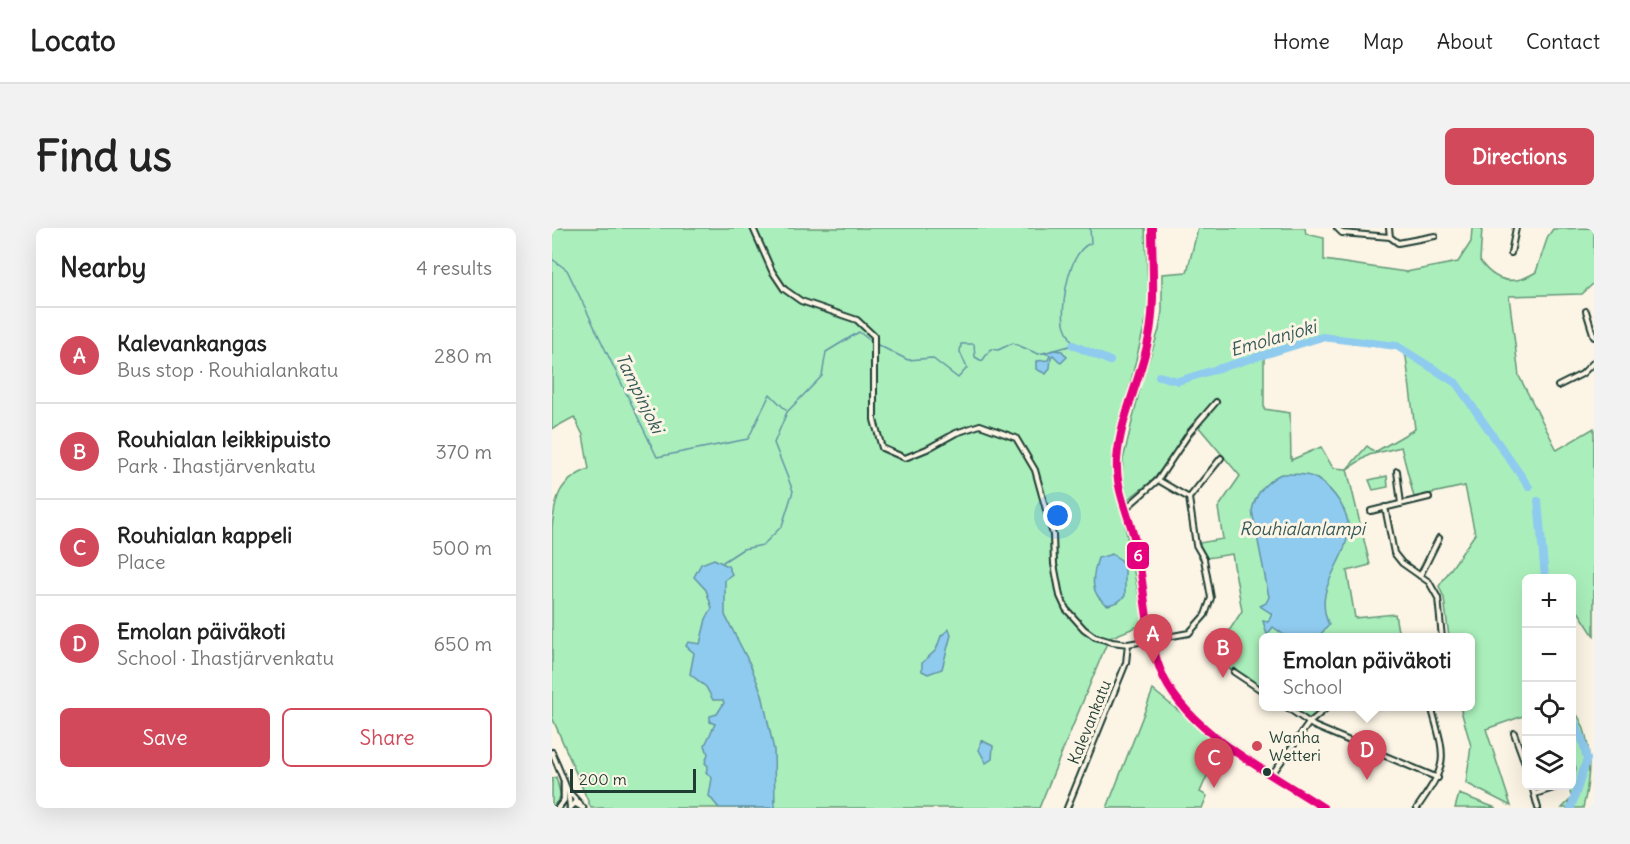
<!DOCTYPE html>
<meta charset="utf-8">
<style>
:root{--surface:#fff;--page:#f2f2f2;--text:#222;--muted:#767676;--line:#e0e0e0;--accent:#d1495b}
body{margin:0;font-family:Delius,sans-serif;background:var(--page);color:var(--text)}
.controls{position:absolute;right:18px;bottom:18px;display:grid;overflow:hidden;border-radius:9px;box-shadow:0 6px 24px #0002}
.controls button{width:54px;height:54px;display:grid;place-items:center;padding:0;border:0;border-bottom:2px solid var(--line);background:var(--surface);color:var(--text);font:30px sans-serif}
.scale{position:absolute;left:18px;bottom:15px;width:126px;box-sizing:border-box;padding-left:6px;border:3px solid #1f3d34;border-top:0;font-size:16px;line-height:21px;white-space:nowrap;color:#1f3d34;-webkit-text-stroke:4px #fcf5e5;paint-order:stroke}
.you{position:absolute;left:506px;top:288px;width:21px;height:21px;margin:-15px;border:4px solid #fff;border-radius:50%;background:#1a73e8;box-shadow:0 0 0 9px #1a73e833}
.badge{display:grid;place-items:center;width:39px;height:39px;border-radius:50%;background:var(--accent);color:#fff;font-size:20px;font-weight:700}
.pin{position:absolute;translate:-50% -50px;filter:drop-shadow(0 2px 3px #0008)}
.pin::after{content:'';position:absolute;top:32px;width:21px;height:18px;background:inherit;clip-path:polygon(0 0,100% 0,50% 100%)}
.popup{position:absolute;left:707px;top:405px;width:216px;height:78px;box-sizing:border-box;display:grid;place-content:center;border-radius:9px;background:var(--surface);filter:drop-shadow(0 2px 4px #0005);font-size:20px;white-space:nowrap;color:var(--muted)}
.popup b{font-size:22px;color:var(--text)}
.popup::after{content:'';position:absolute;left:50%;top:100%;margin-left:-12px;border:12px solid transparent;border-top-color:var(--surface)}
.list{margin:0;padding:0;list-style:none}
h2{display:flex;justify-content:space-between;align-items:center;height:78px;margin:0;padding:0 24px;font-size:26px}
h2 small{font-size:20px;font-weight:400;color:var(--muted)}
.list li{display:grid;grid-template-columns:39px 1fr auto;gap:18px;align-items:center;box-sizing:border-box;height:96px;padding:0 24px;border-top:2px solid var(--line)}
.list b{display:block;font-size:22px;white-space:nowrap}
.list p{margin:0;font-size:20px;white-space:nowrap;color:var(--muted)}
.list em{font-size:20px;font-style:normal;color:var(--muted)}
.actions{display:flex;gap:12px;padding:18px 24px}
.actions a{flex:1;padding:14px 0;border:2px solid var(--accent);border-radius:9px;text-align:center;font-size:21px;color:var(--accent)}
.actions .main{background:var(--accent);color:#fff}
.icon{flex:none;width:33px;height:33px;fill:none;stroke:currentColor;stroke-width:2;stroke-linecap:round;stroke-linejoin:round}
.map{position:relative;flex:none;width:1042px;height:580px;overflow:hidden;border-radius:9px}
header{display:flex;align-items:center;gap:36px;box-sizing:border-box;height:84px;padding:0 30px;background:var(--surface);border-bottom:2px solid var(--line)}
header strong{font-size:28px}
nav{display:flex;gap:33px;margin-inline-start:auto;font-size:21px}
.intro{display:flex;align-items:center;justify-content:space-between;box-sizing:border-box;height:144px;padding:0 36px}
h1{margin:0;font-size:42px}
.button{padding:15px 27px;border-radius:9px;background:var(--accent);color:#fff;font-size:21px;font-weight:700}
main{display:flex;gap:36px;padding:0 36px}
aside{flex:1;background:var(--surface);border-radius:9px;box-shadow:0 6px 24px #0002}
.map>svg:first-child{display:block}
</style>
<header>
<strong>Locato</strong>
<nav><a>Home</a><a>Map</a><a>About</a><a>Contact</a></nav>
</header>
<div class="intro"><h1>Find us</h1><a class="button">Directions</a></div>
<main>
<aside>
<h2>Nearby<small>4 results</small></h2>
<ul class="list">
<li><span class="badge">A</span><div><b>Kalevankangas</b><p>Bus stop · Rouhialankatu</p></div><em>280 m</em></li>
<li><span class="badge">B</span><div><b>Rouhialan leikkipuisto</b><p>Park · Ihastjärvenkatu</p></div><em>370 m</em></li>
<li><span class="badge">C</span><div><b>Rouhialan kappeli</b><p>Place</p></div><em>500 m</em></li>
<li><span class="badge">D</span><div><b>Emolan päiväkoti</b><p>School · Ihastjärvenkatu</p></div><em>650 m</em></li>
</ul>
<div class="actions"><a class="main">Save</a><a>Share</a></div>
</aside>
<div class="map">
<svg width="1042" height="580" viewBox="0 0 1042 580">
<rect width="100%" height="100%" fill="#fcf5e5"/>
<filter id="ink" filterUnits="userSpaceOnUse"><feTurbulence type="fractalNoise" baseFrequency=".0167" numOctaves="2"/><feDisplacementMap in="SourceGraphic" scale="12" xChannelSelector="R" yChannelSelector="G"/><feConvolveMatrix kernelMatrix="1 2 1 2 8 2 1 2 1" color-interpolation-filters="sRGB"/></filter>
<g filter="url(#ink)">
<path fill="#aaefbb" stroke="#649678" stroke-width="1.5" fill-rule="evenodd" d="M0 0H593L597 79 560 230 592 396 557 410 487 580H39L0 489V300C3 270 6 253 37 241L31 207 22 189 0 201Z
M646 0H753L754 6 772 10V32L854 44 906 34 919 14 920 0H930L928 33C943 54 962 58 984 44L996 8 1001 1 1042 0V55L1030 66 957 68 967 148 1005 222 1042 200V408L1020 374V350H975L974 487 934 501 959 578 914 555 919 518 908 479 918 478V410L897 409 892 370 887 358 923 306 913 258 862 269 849 219 817 227 795 241 818 337 795 343 803 390 843 386 847 409 712 410 711 464 660 429 690 383 680 326 655 330 647 315 671 311 666 280 688 248 645 197 601 252 575 272 570 248 571 232 589 156 607 102 610 83V46L635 44ZM770 109 845 118 854 129 863 201 823 224 815 218 795 241 781 240 769 219 739 232 738 185 712 181V127Z
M835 248 836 259 821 262 817 252Z
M601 462 678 525 666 550 655 548 648 564 655 568 650 580H555Z
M733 479H777L757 495Z
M1020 480C1042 505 1039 547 1031 580H1010L1020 570 1016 558H1020L1024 540 1020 528Z
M4 549 9 568 0 580V551Z
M907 566 944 580H903Z"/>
<path fill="#8fcbef" stroke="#6292a4" stroke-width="1.5" d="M501 122 510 123 515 129 509 135 501 127 499 129 498 140 494 146 484 141V133L496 132 498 127 492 125Z
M729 246C740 246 755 245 765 251 782 262 799 285 796 305 793 336 760 360 777 397L766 409H735L721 399 715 407 711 393 716 394 720 386 708 378 714 375 717 369 700 283C703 266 713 254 729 246Z
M560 326 569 332 573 341V368L566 374 556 377C537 367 540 349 546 330Z
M162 331 176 338 180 346 173 352V387L198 436 210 466 222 522 223 580H167L157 568 160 550 154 544 156 538 153 535 156 526 153 517 163 496 158 494V488L165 486 172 475 171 472H161L154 459 138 446 142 425 134 418 136 414 148 416 154 391 160 380 154 362 142 349 149 336Z
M397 401 399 407 390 441 376 446 370 443V435L384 422 389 408Z
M429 512 441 518 440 531 434 535 427 522Z"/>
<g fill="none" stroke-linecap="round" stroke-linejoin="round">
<path stroke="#6292a4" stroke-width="1.5" d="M0 31 15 42 105 229 196 211 218 166 234 182
M324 116 356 132 380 130 406 150 415 140 408 124 409 116H422L423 129 430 133 439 121 446 122 461 115 486 126 495 124
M499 123 521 117C519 110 513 102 512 95 509 75 517 22 539 15L538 0
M171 334 191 321 211 317 230 298 241 263 222 215 235 184 270 148 274 124 307 104 320 114"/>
<path stroke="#8fcbef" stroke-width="8" d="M521 117 558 133
M607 148 626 153 770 109 845 118 904 155 977 259
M986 273 993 350
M1019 580 1035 531 1030 511 1020 489"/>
<defs>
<path id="minor" d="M201 0 220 43 232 61 249 73 305 92 322 108V192L330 220 353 230 375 221 404 205 428 197 464 210 483 242 501 307 502 336 508 368 514 381 532 401 543 409 560 414 576 416 637 405 653 387 659 370 652 331 644 317 637 270 606 252
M785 0 790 5 838 9
M837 0 838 9 846 15 883 8
M959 25 964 0
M1034 83 1042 109
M1006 158 1030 146 1042 134
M845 243 849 276
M637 270 669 230
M833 279 842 325 850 335 877 354 886 370 890 410
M573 281 606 252 638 204 664 174
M819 283 877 269
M868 348 887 310
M682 444 712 464
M733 478 762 498 886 550
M962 505 975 541
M0 524 16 563 18 579
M721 545 757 495 777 478
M980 558 986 580
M17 564 28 576
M983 566 1008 558
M515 580 574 435 576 416
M865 580C897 534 894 532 879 478"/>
<path id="tertiary" d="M600 0C600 37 604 72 597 109 588 150 569 191 565 232 562 264 579 291 585 321 593 365 594 417 615 458 636 500 731 552 772 580
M6 580 12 572V554
M18 580 23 575 31 580"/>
</defs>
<use href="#minor" stroke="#1f3d34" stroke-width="8"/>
<use href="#tertiary" stroke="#1f3d34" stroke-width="9"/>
<use href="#minor" stroke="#fcf5e5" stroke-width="4"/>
<use href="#tertiary" stroke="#fcf5e5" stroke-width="4.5"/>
<defs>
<path id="bus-1" d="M600 0C600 36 604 73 597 109 589 151 568 190 565 232 563 263 579 291 585 321 593 361 593 402 608 441 631 503 719 545 772 580"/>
</defs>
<use href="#bus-1" stroke="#fcf5e5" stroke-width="12"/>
<use href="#bus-1" stroke="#e5007d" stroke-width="8"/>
</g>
</g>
<circle fill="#d1495b" stroke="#fcf5e5" stroke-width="2" cx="705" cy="518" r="6"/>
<circle fill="#1f3d34" stroke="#fcf5e5" stroke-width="2" cx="715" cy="544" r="5"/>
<g text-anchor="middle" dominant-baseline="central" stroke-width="6" stroke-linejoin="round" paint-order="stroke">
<g font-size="16" fill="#1f3d34" stroke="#fcf5e5">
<text transform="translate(537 494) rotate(-68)">Kalevankatu</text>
</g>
<g font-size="16" fill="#1f3d34" stroke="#fcf5e5" text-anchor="start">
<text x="717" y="509">Wanha<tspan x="717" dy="18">Wetteri</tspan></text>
</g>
<g font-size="18" font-style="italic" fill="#355959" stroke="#fcf5e5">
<text transform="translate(721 110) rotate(-16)">Emolanjoki</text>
<text transform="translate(88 165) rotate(64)">Tampinjoki</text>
<text x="750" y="300">Rouhialanlampi</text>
</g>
</g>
<rect stroke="#fcf5e5" stroke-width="2" x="574" y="313" width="24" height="29" rx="6" fill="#e5007d"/>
<g font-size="16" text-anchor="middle" font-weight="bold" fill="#fff">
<text x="586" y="333">6</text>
</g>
</svg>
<div class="controls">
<button>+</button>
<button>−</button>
<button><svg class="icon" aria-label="locate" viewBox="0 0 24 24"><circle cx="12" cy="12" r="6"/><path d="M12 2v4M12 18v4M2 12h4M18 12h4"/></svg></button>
<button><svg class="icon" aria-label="layers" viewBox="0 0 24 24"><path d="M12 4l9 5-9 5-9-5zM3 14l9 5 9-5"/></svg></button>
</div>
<div class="scale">200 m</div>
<div class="you"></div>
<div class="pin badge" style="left:601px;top:436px">A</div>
<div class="pin badge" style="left:671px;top:450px">B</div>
<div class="pin badge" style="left:662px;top:560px">C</div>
<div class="pin badge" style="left:815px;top:552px">D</div>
<div class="popup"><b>Emolan päiväkoti</b>School</div>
</div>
</main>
